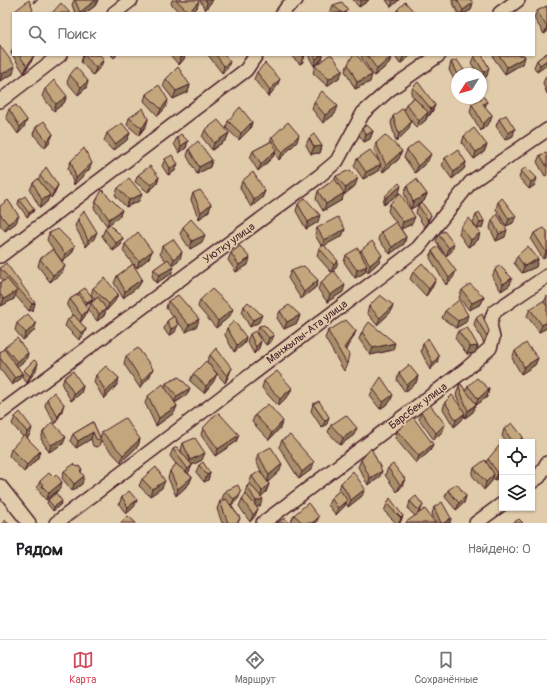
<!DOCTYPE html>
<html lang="ru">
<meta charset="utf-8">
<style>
:root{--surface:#fff;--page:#f2f2f2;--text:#202124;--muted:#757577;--line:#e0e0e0;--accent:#d1495b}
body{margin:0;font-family:Pangolin,sans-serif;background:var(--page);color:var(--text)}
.controls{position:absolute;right:12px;bottom:12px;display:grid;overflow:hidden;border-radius:0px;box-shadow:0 1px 3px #0004}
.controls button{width:36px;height:36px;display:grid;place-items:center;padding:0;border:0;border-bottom:1px solid var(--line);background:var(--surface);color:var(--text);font:20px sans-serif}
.compass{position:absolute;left:451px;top:68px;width:36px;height:36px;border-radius:50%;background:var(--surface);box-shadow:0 1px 3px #0004;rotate:233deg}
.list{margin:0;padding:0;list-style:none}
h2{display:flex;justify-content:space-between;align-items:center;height:52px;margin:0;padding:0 16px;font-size:17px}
h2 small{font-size:13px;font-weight:400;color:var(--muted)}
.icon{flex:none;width:22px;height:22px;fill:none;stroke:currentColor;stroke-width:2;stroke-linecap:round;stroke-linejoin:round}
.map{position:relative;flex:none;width:547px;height:523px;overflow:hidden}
.search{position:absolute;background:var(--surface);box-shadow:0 1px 3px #0004;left:12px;right:12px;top:12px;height:44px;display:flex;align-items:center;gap:10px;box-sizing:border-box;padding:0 14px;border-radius:0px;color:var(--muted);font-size:15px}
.sheet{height:116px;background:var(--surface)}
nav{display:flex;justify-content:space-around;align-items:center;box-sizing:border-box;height:56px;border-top:1px solid var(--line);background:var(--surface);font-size:11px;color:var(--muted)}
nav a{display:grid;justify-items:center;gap:2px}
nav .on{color:var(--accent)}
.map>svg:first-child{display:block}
</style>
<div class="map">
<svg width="547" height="523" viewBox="0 0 547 523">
<rect width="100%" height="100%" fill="#e0cbaa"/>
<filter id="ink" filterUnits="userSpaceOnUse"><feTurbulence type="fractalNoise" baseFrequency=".025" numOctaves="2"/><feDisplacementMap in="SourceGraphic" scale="8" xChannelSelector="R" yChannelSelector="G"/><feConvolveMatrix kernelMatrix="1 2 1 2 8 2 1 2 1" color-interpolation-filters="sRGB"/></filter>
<g filter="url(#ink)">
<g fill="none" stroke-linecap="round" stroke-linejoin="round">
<defs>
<path id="minor" d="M114 13 131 0
M283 13 287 7 296 0
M500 13 518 0
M0 101 60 55
M0 256 246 70 256 55
M0 413 318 177 337 161 363 113 389 90 439 55
M532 482 539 477 547 463
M0 486 29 523
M56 523 418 248 471 182 547 130
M263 523 465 370 490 348 493 338 490 324 494 312 547 276
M476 523 502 504"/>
</defs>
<use href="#minor" stroke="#4a1f2b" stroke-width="16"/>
<use href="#minor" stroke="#e0cbaa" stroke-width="13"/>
</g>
<path fill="#a88f6b" stroke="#4a1f2b" d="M74 0H98L95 6 85 13H75L72 5Z
M172 0H199L197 8 192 13H180L171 4Z
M200 0H213L205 10Z
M353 0H369L368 1 359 7Z
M386 0H399L391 7Z
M452 0H471V10L466 13H458L452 1Z
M333 5 346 13H331L330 12Z
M547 6V32L544 34 534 18 537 11Z
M397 10 415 13H396Z
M0 46 13 74 0 81Z
M13 48V55H34L31 62 24 73 11 53Z
M547 53V65L537 72 534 67 537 60Z
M83 55H100L101 66 93 75 81 62Z
M111 55H117L114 58Z
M170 55H185L184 59 179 65Z
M208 55H225L227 69 222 73Z
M290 55H305L303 62 300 64Z
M308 55H323L322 59 314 66Z
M362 55H390L391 57 389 64 374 76 361 57Z
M394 55H411L400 64Z
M494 55H524L525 57 522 64 505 74 493 57Z
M474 56 487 76 482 79 481 74H478L471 63Z
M451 62 457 74V80L455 81 449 70Z
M348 64 370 82 355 89 345 71Z
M315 66 340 77 327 86 313 73Z
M257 72 277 86 268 97 254 79Z
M70 75 88 81 86 88 78 95 67 82Z
M547 75V94L543 83 546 76Z
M166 79 190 85 188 92 173 99 163 86Z
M413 87 435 105 432 112 429 116 428 115 426 120 416 128 410 119 409 129 396 142 391 123 393 116 404 110 406 104 414 98 411 94Z
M45 89 67 96 64 103 54 111 42 96Z
M146 94 166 107 158 116 144 101Z
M314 102 335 114 323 123 312 109Z
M487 102 485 107 492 115 490 122 481 131 470 112 472 104Z
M9 109 27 120 24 127 18 134 6 117Z
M129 118 148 119 146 126 139 135 127 125Z
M499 119 513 136 505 140 496 126Z
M228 121 252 122 250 129 239 140 226 128Z
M36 127 53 134 50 141 45 148 33 134Z
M362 128 373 131 370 139 364 142 359 135Z
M205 130 229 133 226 140 212 150 202 137Z
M107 133H130L127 140 113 151 104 141Z
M464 136 487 145 484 152 474 159 462 143Z
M177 137 188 141 186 148 179 153 174 144Z
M272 137 297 142 279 160 275 153 273 157 258 171 250 158 253 151 270 142Z
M309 138 322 146 320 153 311 154 306 145Z
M376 143 399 159 383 172 380 165 378 171 363 179 354 166 357 159 379 161 374 150Z
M189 149 212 160 210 167 197 174 187 156Z
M407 150 428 161 415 173 404 157Z
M547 154V175L545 176 537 162 540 155Z
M445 158 466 162 464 169 452 179 442 165Z
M165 159 175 171 168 175 162 166Z
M71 161 89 170 74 185 68 168Z
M521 171 535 185 529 189 519 178Z
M138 175 159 177 157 184 148 192 135 182Z
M40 176 58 185 55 192 51 198 49 196 47 202 40 208 30 190 33 183 38 179Z
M336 176 355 186 343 195 342 200 323 211 316 199 318 191 335 179Z
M242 181 265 191 262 198 251 207 240 188Z
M407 186 427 194 424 201 411 209 404 193Z
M118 188 139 201 126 207 115 195Z
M193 193 211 204 209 211 199 219 191 200Z
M399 193 384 205 383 203 385 196Z
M19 200 34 209 33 212 27 217 18 204Z
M96 201 122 210 119 217 109 224 123 238 121 245 113 251 102 236 105 229 107 226 94 208Z
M498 202 513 223 506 226 496 209Z
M422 203 428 222 425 228 416 213 418 205Z
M298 204 318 222 306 229 296 211Z
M390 204 412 224 401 229 406 237 404 244 390 254 378 239 381 232 396 223 388 211Z
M0 206 16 223 5 231 0 225Z
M476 215 484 221 482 228 477 229 480 233 478 240 468 247 459 234 461 227H476L473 222Z
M78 219 94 239 86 247 75 226Z
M492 220 505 237 496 241 490 228Z
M183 227 202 242 190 249 180 234Z
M317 228 345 229 342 236 324 245 336 268 331 272 317 256 319 248 322 247 315 235Z
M547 231V256L543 259 531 240 534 233Z
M49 233 72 253 62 261 53 249 62 273 50 282 38 266 40 259 53 249 47 240Z
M438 234 452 251 446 256 436 241Z
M125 244 152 251 149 258 137 268 134 264 139 286 123 298 114 283 117 276 133 264 123 251Z
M162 246 180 259 172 265 174 267 171 274 156 283 152 276 154 269 166 261 160 254Z
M361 250 379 262 368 272 366 269 364 273 355 278 344 262 346 255 360 253Z
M432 251 453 278 446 285 430 258Z
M231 253 248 265 236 272 228 260Z
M517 256 538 259 536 267 522 273 514 263Z
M0 268 35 303 33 310 29 311 15 295 14 299 1 306 0 304V283L3 281 0 277Z
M495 270 510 285 501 291 492 277Z
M291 271 318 280 316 287 301 299 288 278Z
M413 272 433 286 426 296 410 279Z
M321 282 343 292 327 302 318 289Z
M93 288 118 294 115 301 106 311V310L104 316 97 321 88 310 91 303 95 299 91 295 93 298 92 301 86 306 85 316 80 322 86 329 83 336 79 340 65 326 68 319 73 315 67 306 70 299 78 294 79 292 91 295Z
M462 290 484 297 481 304 469 310 459 298Z
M547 296V328L539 332 527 316 530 309 544 302Z
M200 300 230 316 216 328 198 307Z
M168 301 197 326 186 332 176 320 175 332 169 336 164 329 167 321 173 317 166 308Z
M393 305 391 312 377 325 367 313 369 306Z
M244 306 259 322 250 327 242 313Z
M280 311 300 315 297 323 284 329 277 318Z
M445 311 466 322 456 328 442 318Z
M476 318 489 331 484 343 474 325Z
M17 323 34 331 23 340 15 330Z
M259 326 274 335 271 342 266 345 257 333Z
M227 328 246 337 244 344 234 352 225 335Z
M328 331H356L353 338 346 349 347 364 344 371 325 338Z
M458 331 478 346 475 353 467 354 455 338Z
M362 332 393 350 370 355 359 339Z
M250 334 261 341 259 348 254 354 247 341Z
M423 344 437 363 430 370 421 351Z
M5 347 28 353 26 360 17 366 22 373 19 380 12 385 0 369V352L4 349Z
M515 351 538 358 535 365 521 374 512 358Z
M210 355 229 375 225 383 207 362Z
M126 356 150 376 140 388 124 364Z
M24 370H36L27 383 22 377Z
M399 373 418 376 416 383 405 392 397 380Z
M193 374 214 381 204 393 190 381Z
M96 375 119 378 117 385 104 399 94 382Z
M64 378 83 386 81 393 71 401 62 385Z
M264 381 292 388 289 395 278 406 262 388Z
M166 383 190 388 187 395 175 403 177 406 174 413 156 426 145 403 148 396 165 387Z
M460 383 466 391 468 386 489 389 487 397 475 406 473 412 465 418 464 414 462 420 454 427 443 409 445 402 462 409 456 395Z
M373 389 390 402 380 409 370 396Z
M47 399 62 411 55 424 45 406Z
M313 404 327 424 322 428 311 411Z
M421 412 443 431 434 440 419 419Z
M255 415 280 428 269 440 252 422Z
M15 417 30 435 27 437 38 458 24 472 9 456 11 449 23 437 12 424Z
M93 422 100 438 102 432 140 439 138 446 121 462 101 441 98 447 93 446 91 439 76 448 70 441 73 434Z
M331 425 354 435 340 445 328 432Z
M203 428 236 442 215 456 201 435Z
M504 429 521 442H506L502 436Z
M397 431 433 444 430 451 416 463 395 438Z
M43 432 63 444 49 452 41 439Z
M282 440 312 469 299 479 279 447Z
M183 443 202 460 192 465 189 472 188 473 192 477 189 484 176 496 168 478 170 471 176 464 170 456 173 449 182 453 181 450Z
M258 454 280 471 267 482 269 484 266 492 261 497 260 506 256 507 255 516 250 522 239 506 242 499 246 494 245 493 247 486 250 484 249 483 252 476 264 477 256 461Z
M488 459 502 476 495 480 493 477 492 481 484 490 472 475 474 468 486 462Z
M361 460 382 471 379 478 368 485 358 467Z
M199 465 210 473 208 480 204 482 196 472Z
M388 468 405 479 402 486 397 492 385 475Z
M82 470 81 472 82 484 72 491 62 478 64 471Z
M53 477 62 482 60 489 46 500 40 493V492L37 488 40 481Z
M142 479 162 488 150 496 139 486Z
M341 483 362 496 348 507 346 503 344 507 336 515 328 505 331 498 339 491V490Z
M448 490 466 496 464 503 456 510 445 497Z
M225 491 241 492 238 499 231 506 230 504 240 518 238 523H222L217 509 220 501 224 500 222 499Z
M122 497 137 500 134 507 126 514 119 504Z
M48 500 61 504 53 511 47 503Z
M410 501 420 512V513L435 523H406L415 516 408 509Z
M387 504 403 516 400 523H396L384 511Z
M434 507 451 518 450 523H436L432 514Z
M294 515 316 523H292L291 522Z"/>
<path fill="#887457" stroke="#4a1f2b" d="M34 0H38L33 3Z
M96 0H98L95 6 85 13H80V12Z
M210 0H213L205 10 207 3Z
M361 0H369L368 1 359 7Z
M393 0H399L391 7Z
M199 1 197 8 192 13H188Z
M473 3 471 10 466 13H462L463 10Z
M547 27V32L544 34Z
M34 55 31 62 24 73 27 66Z
M184 55H185L184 59 179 65 181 58Z
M305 55 303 62 300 64 303 57Z
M321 55H323L322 59 314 66 316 59Z
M405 55H411L400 64 403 57Z
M391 57 389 64 374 76 377 69Z
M525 57 522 64 505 74 507 67Z
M104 59 101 66 93 75 96 68Z
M547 60V65L537 72 540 65Z
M230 62 227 69 222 73 224 66Z
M15 66 13 74 0 81 2 74Z
M489 68 487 76 482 79 484 72Z
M343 70 340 77 327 86 329 79Z
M464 70 463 74H458Z
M372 75 370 82 355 89 357 82Z
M457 75V80L455 81Z
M280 79 277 86 268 97 270 90Z
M88 81 86 88 78 95 81 87Z
M190 85 188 92 173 99 176 91Z
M67 96 64 103 54 111 56 104Z
M168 100 166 107 158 116 161 109Z
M487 102 484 109 483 104Z
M435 105 432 112 429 116 431 109Z
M338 106 335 114 323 123 325 115Z
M428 112 426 120 416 128 419 121Z
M492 115 490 122 481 131 483 124Z
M148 119 146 126 139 135 142 128Z
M27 120 24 127 18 134 20 127Z
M252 122 250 129 239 140 241 133Z
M411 122 409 129 396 142 399 134Z
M515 129 513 136 505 140 508 133Z
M373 131 370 139 364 142 366 135Z
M130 133 127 140 113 151 115 144Z
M229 133 226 140 212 150 214 143Z
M53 134 50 141 45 148 47 141Z
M299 135 297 142 279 160 282 153Z
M188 141 186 148 179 153 181 146Z
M487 145 484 152 474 159 476 152Z
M322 146 320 153 311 154 314 147Z
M276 150 273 157 258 171 261 164Z
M402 151 399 159 383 172 386 165Z
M431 154 428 161 415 173 418 166Z
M212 160 210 167 197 174 199 167Z
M466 162 464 169 452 179 454 172Z
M92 163 89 170 74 185 76 178Z
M178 164 175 171 168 175 170 168Z
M381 164 378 171 363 179 366 172Z
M159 177 157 184 148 192 151 185Z
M358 178 355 186 344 195 346 188Z
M537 178 535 185 529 189 531 182Z
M58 185 55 192 51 198 54 191Z
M401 186 399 193 384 205 386 198Z
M265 191 262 198 251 207 254 200Z
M344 193 342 200 323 211 326 204Z
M142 194 139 201 126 207 129 200Z
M427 194 424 201 411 209 413 202Z
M50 195 47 202 40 208 42 200Z
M211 204 209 211 199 219 201 212Z
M34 209 33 212 27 217 29 213Z
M122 210 119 217 107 226 109 219Z
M320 215 318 222 306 229 308 222Z
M431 215 428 222 425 228 428 220Z
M19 216 16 223 5 231 8 224Z
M516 216 513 223 506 226 509 219Z
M415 217 412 224 401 229 403 222Z
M484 221 482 228 477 229 480 222Z
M345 229 342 236 322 247 324 240Z
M507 230 505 237 496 241 499 234Z
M97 232 94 239 86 247 88 240Z
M480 233 478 240 468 247 471 240Z
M205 235 202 242 190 249 192 241Z
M406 237 404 244 390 254 392 247Z
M123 238 121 245 113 251 116 243Z
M454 244 452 251 446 256 449 248Z
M75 246 72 253 62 261 65 254Z
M152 251 149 258 137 268 139 261Z
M547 251V256L543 259 546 252Z
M182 252 180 259 171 266 174 259Z
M382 255 379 262 368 272 370 265Z
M250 258 248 265 236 272 239 265Z
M538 259 536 267 522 273 524 266Z
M338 261 336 268 331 272 334 265Z
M65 266 62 273 50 282 53 275Z
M367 266 364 273 355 278 357 270Z
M174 267 171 274 156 283 159 275Z
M456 271 453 278 446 285 449 278Z
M512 278 510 285 501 291 503 284Z
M142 279 139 286 123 298 125 291Z
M436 279 433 286 426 296 429 289Z
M318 280 316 287 301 299 304 292Z
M345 285 343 292 327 302 330 295Z
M17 291 14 299 1 306 4 299Z
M118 294 115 301 106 311 109 304Z
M484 297 481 304 469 310 472 303Z
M93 298 92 301 85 306 87 302Z
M35 303 33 310 29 311 32 304Z
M393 305 391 312 377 325 380 318Z
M88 309 85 316 80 323 82 316Z
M106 309 104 316 97 321 99 314Z
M233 309 230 316 216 328 218 321Z
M262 315 259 322 250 327 253 320Z
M300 315 297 323 284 329 287 322Z
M468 315 466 322 456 328 458 321Z
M199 319 197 326 186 332 189 325Z
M547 322V328L539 332 542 325Z
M36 324 34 331 23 340 26 333Z
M178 325 175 332 169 336 171 329Z
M86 329 83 336 79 340 81 333Z
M356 331 353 338 342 355 344 348Z
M274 335 271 342 266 345 269 338Z
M246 337 244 344 234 352 237 345Z
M261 341 259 348 254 354 256 347Z
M395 343 393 350 370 355 373 348Z
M478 346 475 353 467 354 470 347Z
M28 353 26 360 14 369 17 362Z
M439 356 437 363 430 370 433 363Z
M538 358 535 365 521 374 524 367Z
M38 363 36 370 27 383 30 376Z
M232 368 229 375 225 383 227 376Z
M153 369 150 376 140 388 142 381Z
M22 373 19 380 12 385 15 378Z
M217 374 214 381 204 393 206 386Z
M418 376 416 383 405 392 407 385Z
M119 378 117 385 104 399 106 392Z
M83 386 81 393 71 401 74 394Z
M190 388 187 395 174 403 177 396Z
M292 388 289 395 278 406 280 399Z
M489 389 487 397 475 406 473 412 465 418 468 411 476 405 478 399Z
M393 395 390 402 380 409 383 402Z
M64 404 62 411 55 424 58 417Z
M177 406 174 413 156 426 159 418Z
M465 413 462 420 454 427 456 420Z
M329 417 327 424 322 428 325 421Z
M283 421 280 428 269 440 272 433Z
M445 424 443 431 434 440 436 433Z
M32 428 30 435 25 439 27 432Z
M357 428 354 435 340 445 343 438Z
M93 432 91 439 76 448 78 441Z
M239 435 236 442 215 456 218 449Z
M66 437 63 444 49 452 51 445Z
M523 437 521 442H518Z
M140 439 138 446 121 462 123 455Z
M433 444 430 451 416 463 419 456Z
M40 451 38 458 24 472 27 465Z
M205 453 202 460 192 465 189 472 185 476 190 460Z
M314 462 312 469 299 479 302 472Z
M282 464 280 471 267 483 269 475Z
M382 471 379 478 368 485 370 478Z
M502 471V476L495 480 498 473Z
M210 473 208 480 204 482 207 475Z
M494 474 492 481 484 490 486 482Z
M84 476 82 484 72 491 74 484Z
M192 477 189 484 176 496 178 489Z
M405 479 402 486 397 492 400 485Z
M165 481 162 488 150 496 152 489Z
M62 482 60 489 46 500 49 493Z
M269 484 266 492 260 498 262 491Z
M365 489 362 496 348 507 351 500Z
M241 492 238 499 231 506 234 499Z
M466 496 464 503 456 510 459 503Z
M263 499 260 506 254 508 256 501Z
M137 500 134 507 126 514 128 507Z
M347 500 344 507 336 515 338 508Z
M62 501 61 504 53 511 54 507Z
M423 505 420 512 416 518 419 511Z
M258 509 255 516 250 522 253 515Z
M403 516 400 523H399L401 518Z
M319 517 316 523H312Z
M451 518 450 523H444Z"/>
<path fill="#c3a67c" stroke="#4a1f2b" d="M29 0 33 10 30 13H16L15 11Z
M75 0H96L80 12Z
M176 0H199V1L189 12Z
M206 0H210L207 3Z
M457 0H471L473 3 463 10Z
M342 2 348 10 344 13H342L333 5Z
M405 2 415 13H402L397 10Z
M61 3 70 13H52Z
M547 6V27L537 11Z
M0 46 15 66 2 74 0 72Z
M547 53V60L540 65 537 60Z
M19 55H34L27 66Z
M84 55H100L104 59 96 68Z
M179 55H184L181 58Z
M216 55H225L230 62 224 66Z
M314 55H321L316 59Z
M329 55H332L343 70 329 79 315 66Z
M353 55H357L372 75 357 82 348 64Z
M367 55H390L391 57 377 69Z
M477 55H482L489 68 484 72 474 56Z
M499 55H524L525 57 507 67Z
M457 60 464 70 457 74 451 62Z
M265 63 280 79 270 90 257 72Z
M76 67 88 81 81 87 70 75Z
M178 67 190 85 176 91 166 79Z
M54 80 67 96 56 104 45 89Z
M418 82 435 105 431 109 413 87Z
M159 85 168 100 161 109 146 94Z
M322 91 338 106 325 115 314 102Z
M484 97 487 102 483 104 492 115 483 124 472 104Z
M414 98 428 112 419 121 406 104Z
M16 105 27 120 20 127 9 109Z
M240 107 252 122 241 133 228 121Z
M143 108 148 119 142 128 129 118Z
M403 108 411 122 399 134 393 116Z
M506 115 515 129 508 133 499 119Z
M218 120 229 133 214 143 205 130Z
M44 121 53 134 47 141 36 127Z
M288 122 299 135 282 153 272 137Z
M122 123 130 133 115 144 107 133Z
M367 125 373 131 366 135 362 128Z
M474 128 487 145 476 152 464 136Z
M181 134 188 141 181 146 177 137Z
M314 134 322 146 314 147 309 138Z
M385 135 402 151 386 165 376 143Z
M198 141 212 160 199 167 189 149Z
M272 141 276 150 261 164 253 151Z
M418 141 431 154 418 166 407 150Z
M84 148 92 163 76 178 71 161Z
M370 150 381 164 366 172 357 159Z
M458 150 466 162 454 172 445 158Z
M546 153 547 154V167L540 155Z
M172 155 178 164 170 168 165 159Z
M150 166 159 177 151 185 138 175Z
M46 167 58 185 54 191 40 176Z
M526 167 537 178 531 182 521 171Z
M350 170 358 178 346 188 336 176Z
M253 172 265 191 254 200 242 181Z
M129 178 142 194 129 200 118 188Z
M38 179 50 195 42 200 33 183Z
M335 179 344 193 326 204 318 191Z
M416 179 427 194 413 202 407 186Z
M399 183 401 186 386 198 385 196Z
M102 190 122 210 109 219 96 201Z
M200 190 211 204 201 212 193 193Z
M400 193 415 217 403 222 390 204Z
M25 196 34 209 29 213 19 200Z
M305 198 320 215 308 222 298 204Z
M502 198 516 216 509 219 498 202Z
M8 200 19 216 8 224 0 214V206Z
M422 203 431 215 428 220 418 205Z
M84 211 97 232 88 240 78 219Z
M479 212 484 221 480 222 476 215Z
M497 214 507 230 499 234 492 220Z
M338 217 345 229 324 240 317 228Z
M469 218 480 233 471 240 461 227Z
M191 219 205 235 192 241 183 227Z
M396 222 406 237 392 247 381 232Z
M109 224 123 238 116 243 105 229Z
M544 228 547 231V251L546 252 534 233Z
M58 229 75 246 65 254 49 233Z
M444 231 454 244 449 248 438 234Z
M138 232 152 251 139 261 125 244Z
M173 239 182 252 174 259 162 246Z
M372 241 382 255 370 265 361 250Z
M324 245 338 261 334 265 319 248Z
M240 246 250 258 239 265 231 253Z
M438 246 456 271 449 278 432 251Z
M528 246 538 259 524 266 517 256Z
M358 248 367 266 357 270 346 255Z
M53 249 65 266 53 275 40 259Z
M168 259 174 267 159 275 154 269Z
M6 263 35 303 32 304 0 268Z
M422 263 436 279 429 289 413 272Z
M133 264 142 279 125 291 117 276Z
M499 265 512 278 503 284 495 270Z
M304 266 318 280 304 292 291 271Z
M334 271 345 285 330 295 321 282Z
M105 278 118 294 109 304 93 288Z
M7 279 17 291 4 299 0 294V283Z
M470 284 484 297 472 303 462 290Z
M85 288 93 298 87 302 79 292Z
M212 289 233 309 218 321 200 300Z
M78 294 88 309 82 316 70 299Z
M178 295 199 319 189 325 168 301Z
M380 295 393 305 380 318 369 306Z
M98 297 106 309 99 314 91 303Z
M459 300 468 315 458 321 445 311Z
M543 301 547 306V322L542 325 530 309Z
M248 302 262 315 253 320 244 306Z
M289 305 300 315 287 322 280 311Z
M28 314 36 324 26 333 17 323Z
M482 314 489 331 487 336 476 318Z
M74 315 86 329 81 333 68 319Z
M174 316 178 325 171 329 167 321Z
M346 320 356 331 344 348 349 354 347 364 328 331Z
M234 321 246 337 237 345 227 328Z
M369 322 395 343 373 348 362 332Z
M264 325 274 335 269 338 259 326Z
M467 327 478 346 470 347 458 331Z
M255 331 261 341 256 347 250 334Z
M17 338 28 353 17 362 5 347Z
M428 338 439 356 433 363 423 344Z
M526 343 538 358 524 367 515 351Z
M138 348 153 369 142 381 126 356Z
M216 348 232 368 227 376 210 355Z
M4 349 22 373 15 378 0 358V352Z
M34 360 38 363 30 376 24 370Z
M206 361 217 374 206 386 193 374Z
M409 365 418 376 407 385 399 373Z
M106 366 119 378 106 392 96 375Z
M73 371 83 386 74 394 64 378Z
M277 371 292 388 280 399 264 381Z
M179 377 190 388 177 396 166 383Z
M381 377 393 395 383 402 373 389Z
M477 378 489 389 478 399 468 386Z
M460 383 476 404 468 411 459 387Z
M163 384 177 406 159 418 148 396Z
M54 392 64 404 58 417 47 399Z
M452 395 465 413 456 420 445 402Z
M319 401 329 417 325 421 313 404Z
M268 404 283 421 272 433 255 415Z
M430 405 445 424 436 433 421 412Z
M20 412 32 428 27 432 15 417Z
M218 412 239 435 218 449 203 428Z
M346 415 357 428 343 438 331 425Z
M413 417 433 444 419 456 397 431Z
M125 418 140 439 123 455 102 432Z
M52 422 66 437 51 445 43 432Z
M93 422 101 440 96 439 93 432 78 441 73 434Z
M512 423 523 437 518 442H513L504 429Z
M24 435 40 451 27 465 11 449Z
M290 435 314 462 302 472 282 440Z
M195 438 205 453 190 460 183 443Z
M499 446 502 450V471L498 473 488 459Z
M177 447 192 465 188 469 173 449Z
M271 447 282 464 269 475 258 454Z
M371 448 382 471 370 478 361 460Z
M485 460 494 474 486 482 474 468Z
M203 462 210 473 207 475 199 465Z
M74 464 77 467 79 466 82 470 80 471 84 476 74 484 64 471Z
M176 464 192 477 178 489 170 471Z
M393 464 405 479 400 485 388 468Z
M156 467 165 481 152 489 142 479Z
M260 471 269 484 262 491 252 476Z
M353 471 365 489 351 500 341 483Z
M49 473 53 477 56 474 62 482 49 493 42 486 43 485 40 481Z
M250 484 263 499 256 501 247 486Z
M457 484 466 496 459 503 448 490Z
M238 485 241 492 234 499 225 491Z
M340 490 347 500 338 508 331 498Z
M129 491 137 500 128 507 122 497Z
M56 493 62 501 54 507 48 500Z
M246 494 258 509 253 515 242 499Z
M416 496 423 505 419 511 410 501Z
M390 498 403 516 401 518 387 504Z
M226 499 240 518 237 523H228L220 501Z
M442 502 451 518 444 523H441L434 507Z
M308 503 319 517 312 523H303L294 515Z
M425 509 435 523H406V522Z
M128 516 136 523H120Z
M285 518 289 523H277Z
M519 519 523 523H513Z
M6 520 8 523H2Z"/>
</g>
<g text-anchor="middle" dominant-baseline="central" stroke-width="3.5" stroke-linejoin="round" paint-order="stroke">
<g font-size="11" fill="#4a1f2b" stroke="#e0cbaa">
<text transform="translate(229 243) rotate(-36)">Уютку улица</text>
<text transform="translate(307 332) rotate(-37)">Манжылы-Ата улица</text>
<text transform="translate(418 406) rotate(-37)">Барсбек улица</text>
</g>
</g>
</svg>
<div class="controls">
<button><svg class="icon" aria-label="locate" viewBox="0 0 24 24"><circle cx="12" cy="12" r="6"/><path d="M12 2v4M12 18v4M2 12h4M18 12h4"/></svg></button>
<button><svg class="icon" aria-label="layers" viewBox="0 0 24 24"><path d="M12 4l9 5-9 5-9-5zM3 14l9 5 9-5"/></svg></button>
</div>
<svg class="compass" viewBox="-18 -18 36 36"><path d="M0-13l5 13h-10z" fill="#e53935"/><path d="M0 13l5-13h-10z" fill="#757577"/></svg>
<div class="search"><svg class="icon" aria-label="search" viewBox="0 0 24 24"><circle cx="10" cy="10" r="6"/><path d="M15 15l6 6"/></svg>Поиск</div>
</div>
<section class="sheet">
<h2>Рядом<small>Найдено: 0</small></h2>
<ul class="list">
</ul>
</section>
<nav>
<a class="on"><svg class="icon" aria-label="map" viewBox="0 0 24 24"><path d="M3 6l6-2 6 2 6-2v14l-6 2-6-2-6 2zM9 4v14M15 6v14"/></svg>Карта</a>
<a><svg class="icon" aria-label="directions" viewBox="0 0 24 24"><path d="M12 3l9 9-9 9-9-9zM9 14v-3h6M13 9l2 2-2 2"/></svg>Маршрут</a>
<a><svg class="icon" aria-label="saved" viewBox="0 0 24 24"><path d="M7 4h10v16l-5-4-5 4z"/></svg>Сохранённые</a>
</nav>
